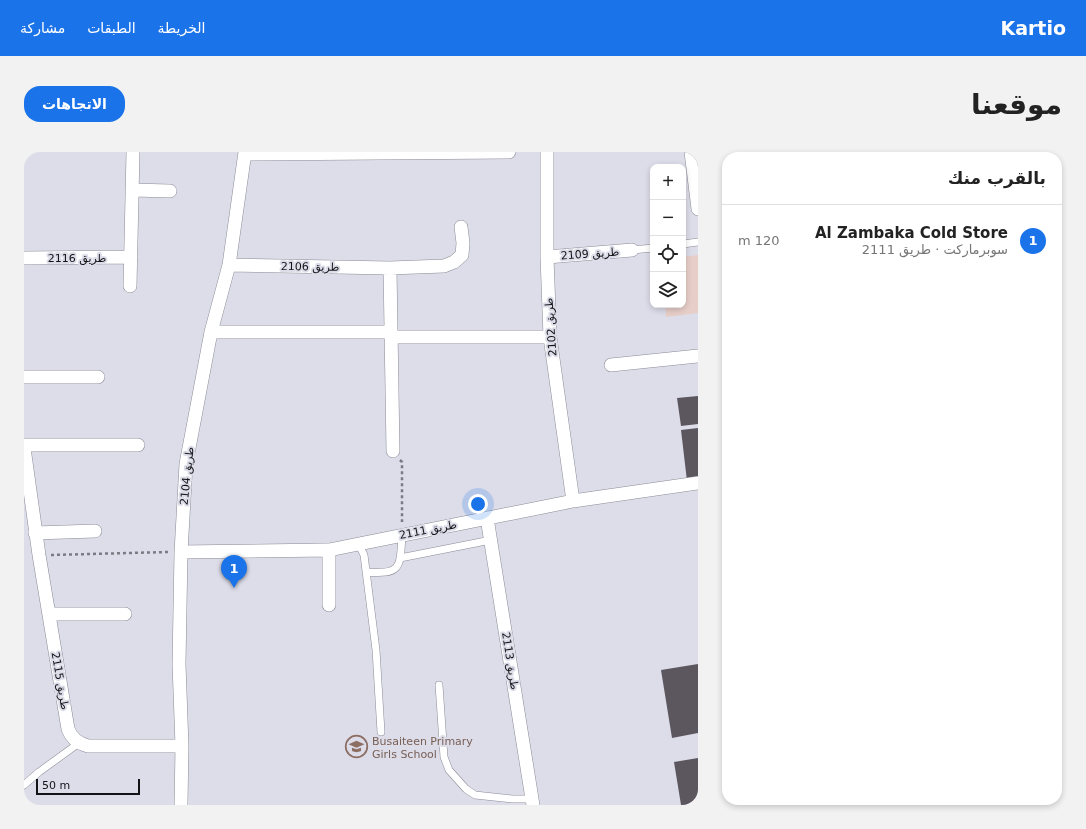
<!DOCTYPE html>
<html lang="ar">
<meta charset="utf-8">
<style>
:root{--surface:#fff;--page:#f2f2f2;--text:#222;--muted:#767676;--line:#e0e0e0;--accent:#1a73e8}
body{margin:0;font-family:"DejaVu Sans",Cairo,sans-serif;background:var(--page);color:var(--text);direction:rtl}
.controls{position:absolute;right:12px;top:12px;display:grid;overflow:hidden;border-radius:8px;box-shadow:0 2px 6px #0003}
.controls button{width:36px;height:36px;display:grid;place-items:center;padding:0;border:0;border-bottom:1px solid var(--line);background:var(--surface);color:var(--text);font:20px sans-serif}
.scale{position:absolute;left:12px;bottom:10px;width:104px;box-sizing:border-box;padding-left:4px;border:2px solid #121316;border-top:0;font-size:11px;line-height:14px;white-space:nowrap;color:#121316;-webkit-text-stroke:3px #dcdde9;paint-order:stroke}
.you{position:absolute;left:454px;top:352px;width:14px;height:14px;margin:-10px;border:3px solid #fff;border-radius:50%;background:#1a73e8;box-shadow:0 0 0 6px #1a73e833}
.badge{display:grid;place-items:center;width:26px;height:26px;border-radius:50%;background:var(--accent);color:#fff;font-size:13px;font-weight:700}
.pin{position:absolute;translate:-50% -33px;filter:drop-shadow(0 1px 2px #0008)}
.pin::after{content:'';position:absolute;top:21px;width:14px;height:12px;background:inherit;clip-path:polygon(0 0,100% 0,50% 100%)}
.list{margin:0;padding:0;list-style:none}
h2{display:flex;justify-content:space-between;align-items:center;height:52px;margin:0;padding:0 16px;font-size:17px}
h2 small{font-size:13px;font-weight:400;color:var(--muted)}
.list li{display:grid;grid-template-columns:26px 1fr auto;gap:12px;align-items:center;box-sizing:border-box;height:72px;padding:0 16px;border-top:1px solid var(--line)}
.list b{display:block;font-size:15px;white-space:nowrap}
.list p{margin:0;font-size:13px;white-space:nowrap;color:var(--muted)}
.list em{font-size:13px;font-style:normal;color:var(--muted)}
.icon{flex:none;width:22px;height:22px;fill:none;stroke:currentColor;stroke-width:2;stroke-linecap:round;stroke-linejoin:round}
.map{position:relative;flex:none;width:674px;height:653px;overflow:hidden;direction:ltr;border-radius:16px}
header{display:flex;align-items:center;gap:24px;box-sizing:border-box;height:56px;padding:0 20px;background:var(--accent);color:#fff}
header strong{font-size:19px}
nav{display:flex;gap:22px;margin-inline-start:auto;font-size:14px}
.intro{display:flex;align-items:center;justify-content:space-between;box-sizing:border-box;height:96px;padding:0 24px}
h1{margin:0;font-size:28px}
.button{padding:10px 18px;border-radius:16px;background:var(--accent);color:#fff;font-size:14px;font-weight:700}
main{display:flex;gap:24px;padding:0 24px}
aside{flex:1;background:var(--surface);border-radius:16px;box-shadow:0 2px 6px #0003}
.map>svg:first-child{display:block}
</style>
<header>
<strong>Kartio</strong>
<nav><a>الخريطة</a><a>الطبقات</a><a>مشاركة</a></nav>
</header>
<div class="intro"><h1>موقعنا</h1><a class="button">الاتجاهات</a></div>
<main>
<aside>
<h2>بالقرب منك<small></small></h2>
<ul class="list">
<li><span class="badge">1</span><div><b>Al Zambaka Cold Store</b><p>سوبرماركت · طريق 2111</p></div><em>120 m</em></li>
</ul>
</aside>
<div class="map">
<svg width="674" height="653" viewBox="0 0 674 653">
<rect width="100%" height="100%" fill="#dcdde9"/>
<path fill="#e8cec9" d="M674 103V161L642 165 641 153H659V105Z"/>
<path fill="#5c565f" d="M674 244V272L657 274 653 246Z
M674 276V328L663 329 657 278Z
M674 512V581L648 586 637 518Z
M674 606V653H657L650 610Z"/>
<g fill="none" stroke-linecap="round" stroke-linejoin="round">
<defs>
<path id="lane" d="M659 92 674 90
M608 98 629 96
M335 393 340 403 352 498 357 580
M376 406 467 388
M342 420C378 423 376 415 378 383
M415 533 420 605 425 618 442 637 451 643 488 647H508
M0 633 15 620 55 591"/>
<path id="street" d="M523 0V105L526 185 549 349
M667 0 674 57
M221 2 485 0
M108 38 146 39
M523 105 608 98
M0 106 107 105
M205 113 366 116 420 114 430 110 438 103 439 91 437 75
M366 116 369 299
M106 134 109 0
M187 180H367
M367 185H526
M587 213 674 204
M0 225H74
M0 293H114
M0 296 15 403 44 577C48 587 54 591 64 594H158
M463 366 509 653
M11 381 71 379
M157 400 305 398 549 349 674 331
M305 453V398
M25 462H101
M157 653 158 594 155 512 157 400 162 312 187 180 205 113 221 0"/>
</defs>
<use href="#lane" stroke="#8a8b96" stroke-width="8"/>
<use href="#street" stroke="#8a8b96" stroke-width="14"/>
<path stroke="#7a7b82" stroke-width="2.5" stroke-dasharray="3 3" stroke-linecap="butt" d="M376 308 378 310V370
M27 403 144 400"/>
<use href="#lane" stroke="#fff" stroke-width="7"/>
<use href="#street" stroke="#fff" stroke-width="13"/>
</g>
<defs>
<symbol id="school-ring" viewBox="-11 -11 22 22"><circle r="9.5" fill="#dcdde9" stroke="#8d6e63" stroke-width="1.5"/><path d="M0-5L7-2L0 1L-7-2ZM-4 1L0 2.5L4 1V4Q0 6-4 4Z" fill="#8d6e63"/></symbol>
</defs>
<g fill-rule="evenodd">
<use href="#school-ring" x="320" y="582" width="25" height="25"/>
</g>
<g text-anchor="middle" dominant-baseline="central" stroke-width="4" stroke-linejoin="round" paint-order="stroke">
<g font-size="11" fill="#121316" stroke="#dcdde9">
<text transform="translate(566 102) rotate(-4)">طريق 2109</text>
<text x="53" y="106">طريق 2116</text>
<text transform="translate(286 115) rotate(1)">طريق 2106</text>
<text transform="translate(527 175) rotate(-94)">طريق 2102</text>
<text transform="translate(163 324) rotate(-84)">طريق 2104</text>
<text transform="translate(404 378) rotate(-11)">طريق 2111</text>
<text transform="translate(486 509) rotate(81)">طريق 2113</text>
<text transform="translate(36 529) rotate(80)">طريق 2115</text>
</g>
<g font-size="11" fill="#785e54" stroke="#dcdde9" text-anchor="start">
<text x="348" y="589">Busaiteen Primary<tspan x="348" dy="13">Girls School</tspan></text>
</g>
</g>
</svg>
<div class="controls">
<button>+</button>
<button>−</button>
<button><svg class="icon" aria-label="locate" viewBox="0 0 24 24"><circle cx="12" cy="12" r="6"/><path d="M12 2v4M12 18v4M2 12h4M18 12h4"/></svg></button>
<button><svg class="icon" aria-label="layers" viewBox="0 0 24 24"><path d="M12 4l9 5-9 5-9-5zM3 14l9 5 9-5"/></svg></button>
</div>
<div class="scale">50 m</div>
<div class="you"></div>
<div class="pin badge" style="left:210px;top:436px">1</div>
</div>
</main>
